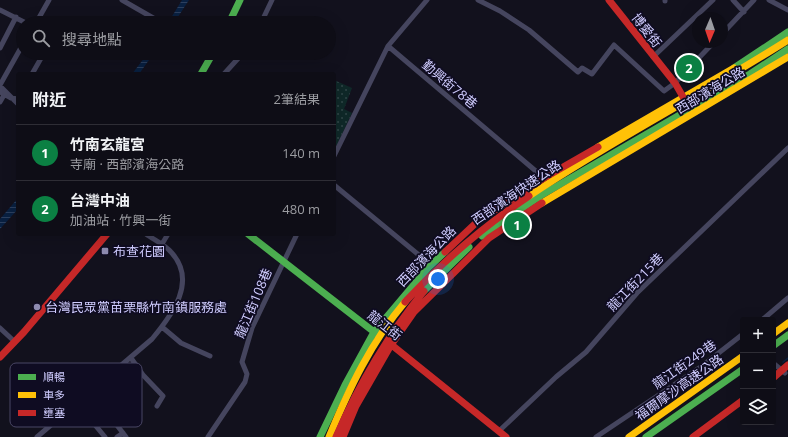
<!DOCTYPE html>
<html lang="zh-TW">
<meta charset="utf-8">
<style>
:root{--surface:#0e0d16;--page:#1c1b23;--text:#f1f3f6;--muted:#9b9ca1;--line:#2e2d35;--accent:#0b8043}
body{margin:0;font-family:"Open Sans","Noto Sans TC",sans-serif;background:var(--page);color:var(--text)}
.controls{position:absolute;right:12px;bottom:12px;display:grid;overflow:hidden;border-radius:4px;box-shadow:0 4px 16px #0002}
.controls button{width:36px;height:36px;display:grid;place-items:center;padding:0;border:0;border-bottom:1px solid var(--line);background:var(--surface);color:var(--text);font:20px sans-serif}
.compass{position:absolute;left:692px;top:12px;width:36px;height:36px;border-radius:50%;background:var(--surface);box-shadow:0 4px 16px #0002;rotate:182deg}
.you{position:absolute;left:438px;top:279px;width:14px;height:14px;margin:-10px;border:3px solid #fff;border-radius:50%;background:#1a73e8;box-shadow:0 0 0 6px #1a73e833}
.badge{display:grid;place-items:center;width:26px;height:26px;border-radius:50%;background:var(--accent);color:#fff;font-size:13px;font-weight:700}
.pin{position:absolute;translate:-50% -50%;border:2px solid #fff;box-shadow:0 1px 4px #0006}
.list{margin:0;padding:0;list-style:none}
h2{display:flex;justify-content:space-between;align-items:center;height:52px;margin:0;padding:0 16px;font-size:17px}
h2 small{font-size:13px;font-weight:400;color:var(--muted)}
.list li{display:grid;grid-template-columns:26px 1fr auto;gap:12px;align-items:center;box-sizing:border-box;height:56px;padding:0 16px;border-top:1px solid var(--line)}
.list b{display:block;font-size:15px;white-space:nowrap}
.list p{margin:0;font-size:13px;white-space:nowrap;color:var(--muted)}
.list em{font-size:13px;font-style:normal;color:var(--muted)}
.icon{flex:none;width:22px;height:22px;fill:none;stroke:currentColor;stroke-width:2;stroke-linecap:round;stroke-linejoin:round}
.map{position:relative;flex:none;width:788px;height:437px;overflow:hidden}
.search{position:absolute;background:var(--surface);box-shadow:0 4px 16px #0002;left:16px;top:16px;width:320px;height:44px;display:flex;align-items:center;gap:10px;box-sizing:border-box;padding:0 14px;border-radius:22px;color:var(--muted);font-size:15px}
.panel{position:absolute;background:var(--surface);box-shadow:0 4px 16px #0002;left:16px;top:72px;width:320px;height:164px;border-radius:4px}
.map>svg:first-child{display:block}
</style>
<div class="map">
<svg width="788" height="437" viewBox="0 0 788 437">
<defs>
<pattern id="park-dots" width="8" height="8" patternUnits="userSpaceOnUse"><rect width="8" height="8" fill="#0f2828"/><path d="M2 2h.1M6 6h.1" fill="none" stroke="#314648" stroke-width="1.8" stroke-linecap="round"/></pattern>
<pattern id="water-rules" width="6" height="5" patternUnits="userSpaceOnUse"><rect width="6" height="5" fill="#092041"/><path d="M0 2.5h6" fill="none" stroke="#2c3f5e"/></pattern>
</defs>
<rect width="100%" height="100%" fill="#12111d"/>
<path fill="url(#park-dots)" d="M334 80 352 88 344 109 352 113 334 151Z"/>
<path fill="url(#water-rules)" d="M182 0H189L174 23H168Z
M148 53H154L139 74H132Z
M18 198V209L0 229V219Z"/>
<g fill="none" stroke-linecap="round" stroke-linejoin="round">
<path stroke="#092041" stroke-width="1.5" d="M783 362 788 358"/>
<path stroke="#45455e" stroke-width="5" d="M122 0 162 23
M427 0 388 46 544 178
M478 0 500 11 529 30 578 72 582 68 592 74 614 45 664 91 675 83 714 42
M733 0 744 12
M769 0 788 10
M665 1V0
M0 10 26 23
M36 23 49 0
M261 23 272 0
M722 34 754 0
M0 48 16 17
M653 57 713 0
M32 74 44 53
M224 74 243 53
M0 85 23 44
M0 86 18 104
M0 92 11 98 18 99
M0 102 4 95
M334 156 388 46
M334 185 431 265
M162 244 168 234
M762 320 788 298
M162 327 181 343 210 356
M0 328 15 342
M131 358 143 375 163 396 157 406
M773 363 785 373
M95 389 113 420 126 437
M77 403 105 437
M499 431 556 377 586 352 637 293 788 148
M37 437 152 339C172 315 198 281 171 252 164 244 154 240 146 234
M117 437 123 433
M208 437 245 382 247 374 242 362 252 328 297 234
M596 437 702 366 743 334"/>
<path stroke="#4caf50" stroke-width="7" d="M229 23 240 0
M734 68 788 32
M201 74 213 53
M248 234 378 335
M482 236 540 196 750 74 788 49
M424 291 469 247
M773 346 788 335
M320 437 345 385 374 332 428 268 445 252
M646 437 743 369"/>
<path stroke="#ffc107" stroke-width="7" d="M598 147 734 68
M529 196C613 140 703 94 788 40
M542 203 788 57
M773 334 788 323
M329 437C349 389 371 342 405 302
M629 437 743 356"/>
<path stroke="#c62828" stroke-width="7" d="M609 0 675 83 686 102
M445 252 478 221 544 178 598 147
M405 302C442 262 484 226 529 196
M388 342 506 437
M0 357 24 332 107 234
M773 378 788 365
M336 437C359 384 387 336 424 291
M343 437 356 406 391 345 414 312 489 238 542 203
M693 437 743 400"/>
</g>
<g fill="#8e8bb0" stroke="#0f0c22" stroke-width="1.5">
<rect x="101" y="247" width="8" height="8" rx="2"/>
<circle cx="37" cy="307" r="4"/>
</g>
<g text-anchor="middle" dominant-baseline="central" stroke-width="3.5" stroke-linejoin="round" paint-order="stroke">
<g font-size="13" fill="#d0cdff" stroke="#0f0c22">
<text transform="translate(647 30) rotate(52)">博愛街</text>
<text transform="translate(450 84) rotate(40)">勤興街78巷</text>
<text transform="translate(710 90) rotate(-31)">西部濱海公路</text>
<text transform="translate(516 192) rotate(-34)">西部濱海快速公路</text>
<text transform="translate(426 256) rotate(-46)">西部濱海公路</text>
<text transform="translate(635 282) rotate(-46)">龍江街215巷</text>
<text transform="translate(253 303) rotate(-67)">龍江街108巷</text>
<text transform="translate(385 325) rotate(38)">龍江街</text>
<text transform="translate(684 364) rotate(-35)">龍江街249巷</text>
<text transform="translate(679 387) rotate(-35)">福爾摩沙高速公路</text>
</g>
<g font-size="13" fill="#d0cdff" stroke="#0f0c22" text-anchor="start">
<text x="113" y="251">布查花園</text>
<text x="45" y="307">台灣民眾黨苗栗縣竹南鎮服務處</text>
</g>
</g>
<rect x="10" y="363" width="132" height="64" rx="6" fill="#0f0c22" stroke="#494664" stroke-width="1"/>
<rect x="18" y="374" width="18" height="6" fill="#4caf50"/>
<rect x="18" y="392" width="18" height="6" fill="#ffc107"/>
<rect x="18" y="410" width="18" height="6" fill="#c62828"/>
<g font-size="11" fill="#d0cdff">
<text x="43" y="381">順暢</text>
<text x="43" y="399">車多</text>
<text x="43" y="417">壅塞</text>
</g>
</svg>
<div class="controls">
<button>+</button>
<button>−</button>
<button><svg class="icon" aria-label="layers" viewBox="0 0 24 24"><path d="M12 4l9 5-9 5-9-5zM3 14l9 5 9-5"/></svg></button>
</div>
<svg class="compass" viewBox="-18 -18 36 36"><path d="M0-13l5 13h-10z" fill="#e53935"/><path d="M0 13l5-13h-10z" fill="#9b9ca1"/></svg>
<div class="you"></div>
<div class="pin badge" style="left:517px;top:225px">1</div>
<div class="pin badge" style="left:689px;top:68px">2</div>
<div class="search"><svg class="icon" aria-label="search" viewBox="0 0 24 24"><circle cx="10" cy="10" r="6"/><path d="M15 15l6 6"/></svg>搜尋地點</div>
<section class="panel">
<h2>附近<small>2筆結果</small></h2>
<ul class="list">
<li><span class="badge">1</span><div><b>竹南玄龍宮</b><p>寺廟 · 西部濱海公路</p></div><em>140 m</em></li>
<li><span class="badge">2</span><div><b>台灣中油</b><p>加油站 · 竹興一街</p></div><em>480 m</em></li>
</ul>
</section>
</div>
